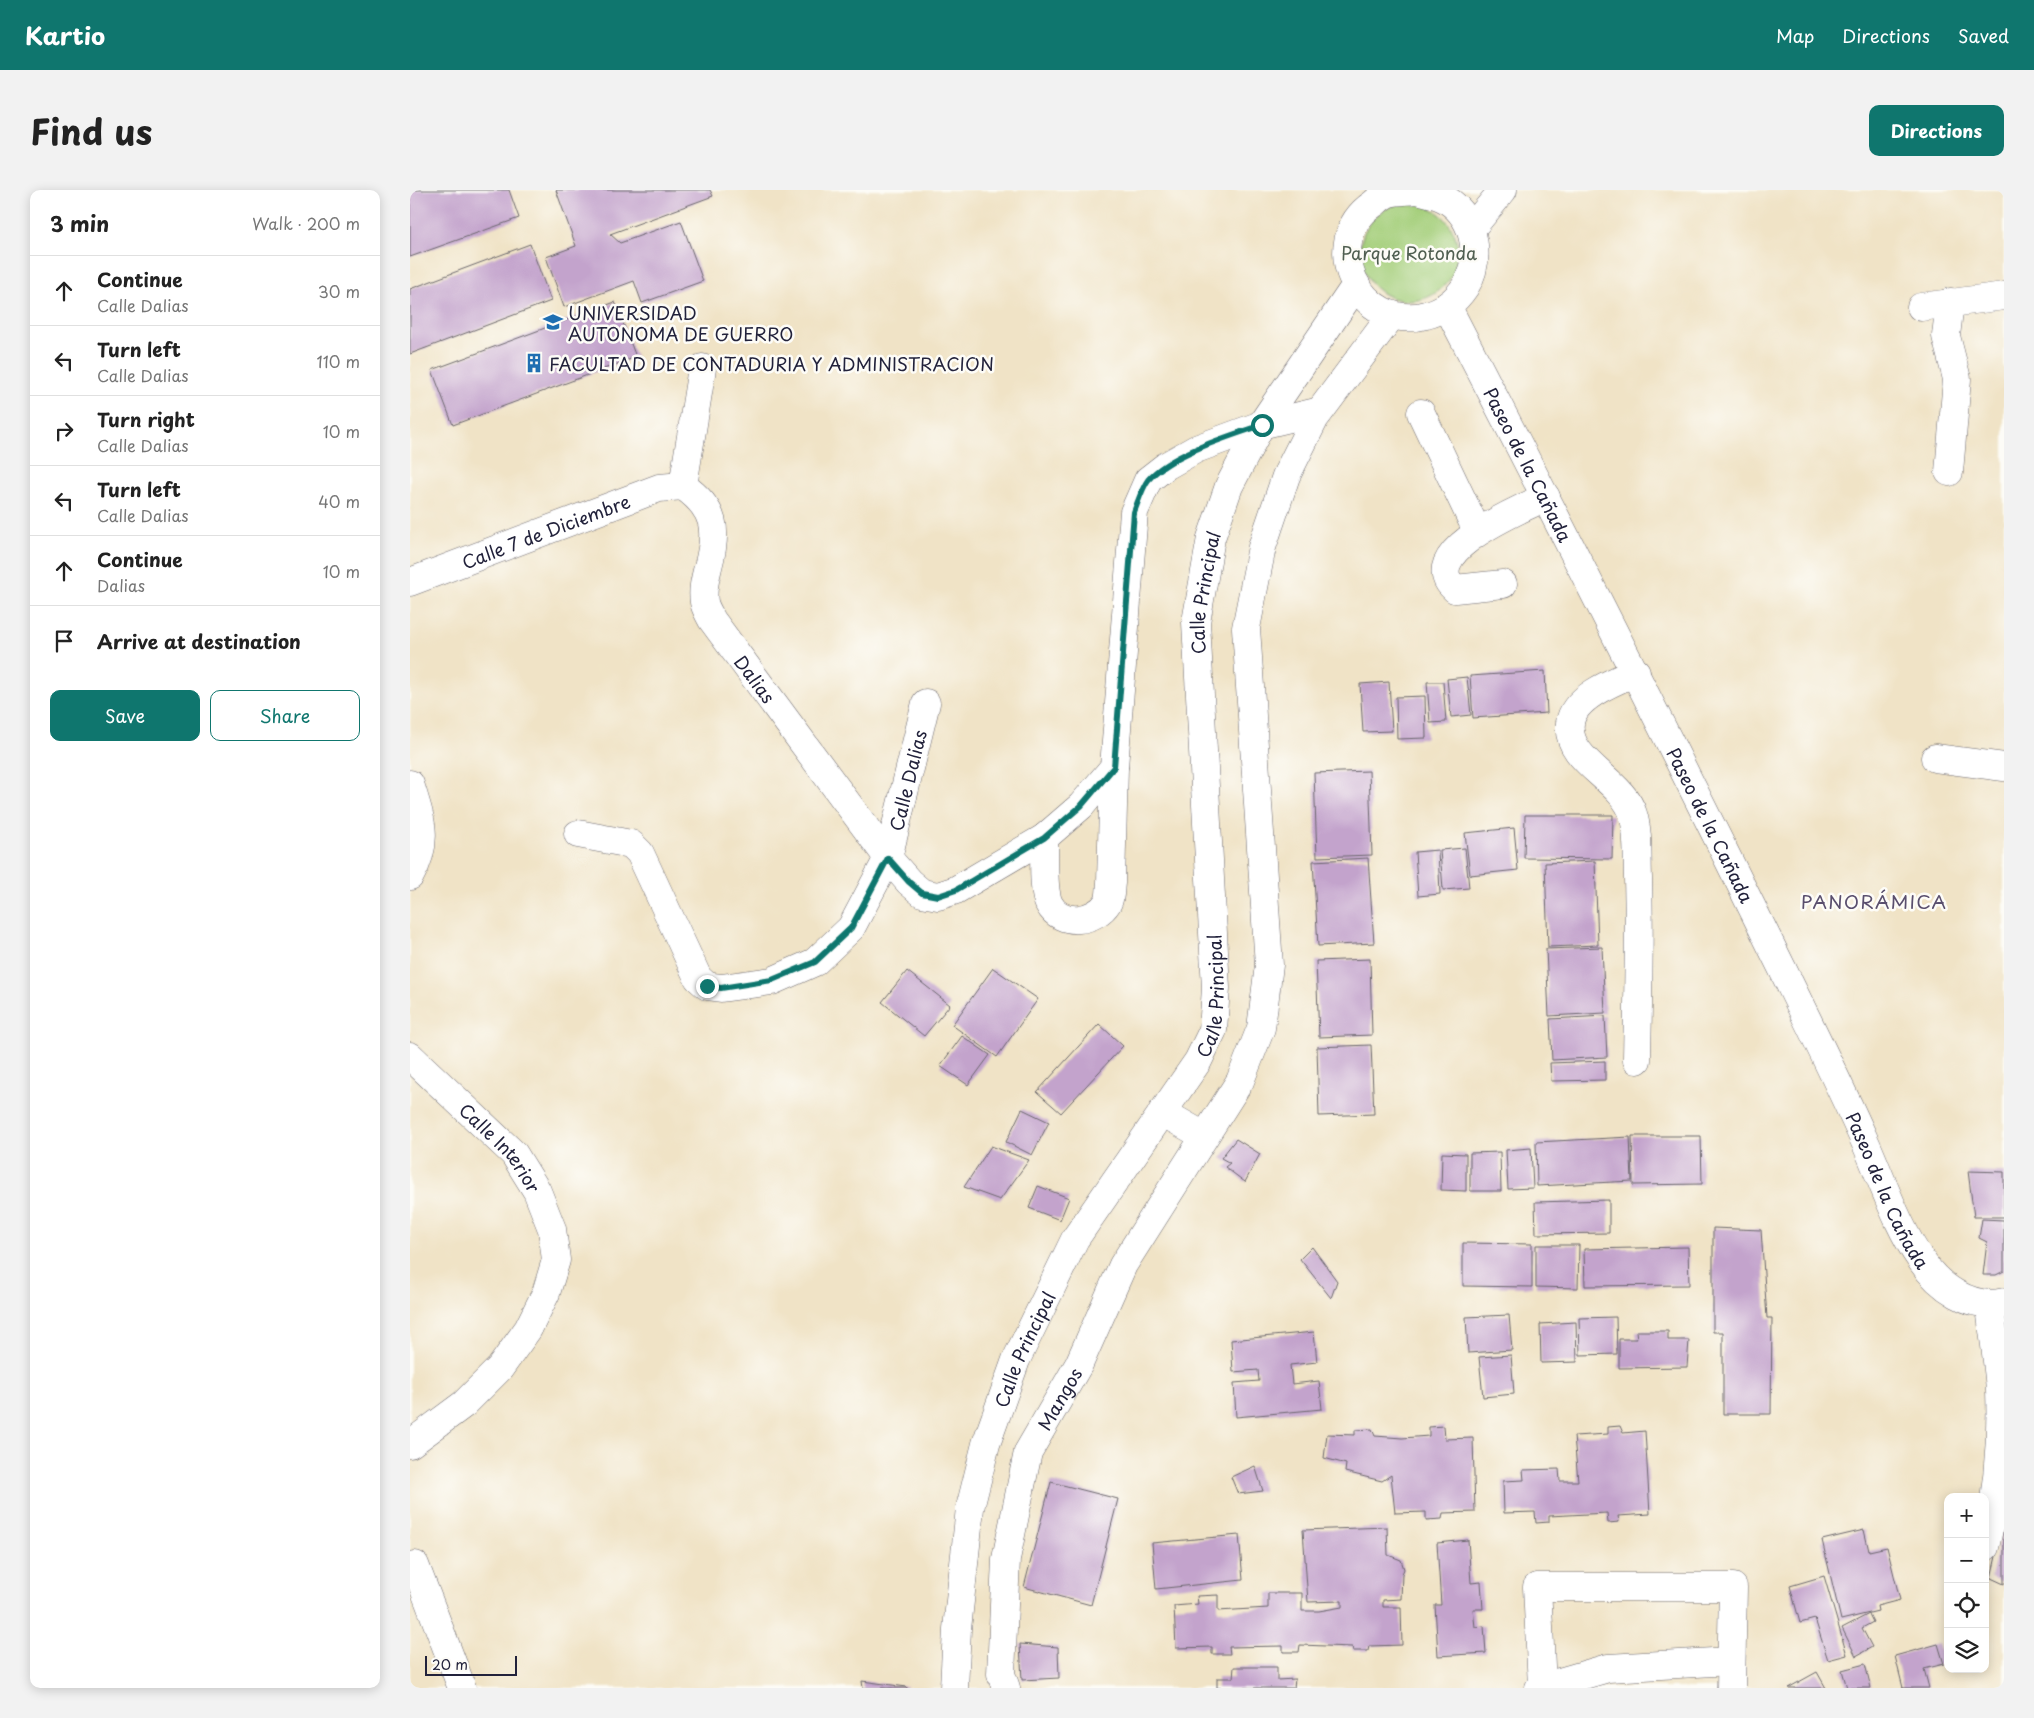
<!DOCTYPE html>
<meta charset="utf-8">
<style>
:root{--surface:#fff;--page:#f2f2f2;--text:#222;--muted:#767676;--line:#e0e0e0;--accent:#0f766e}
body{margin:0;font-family:"Playpen Sans",sans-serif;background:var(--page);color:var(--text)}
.controls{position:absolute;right:15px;bottom:15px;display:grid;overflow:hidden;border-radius:10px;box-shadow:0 2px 12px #0003}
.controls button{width:45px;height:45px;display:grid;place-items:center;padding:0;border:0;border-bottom:1px solid var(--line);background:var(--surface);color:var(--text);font:25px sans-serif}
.scale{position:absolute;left:15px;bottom:12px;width:92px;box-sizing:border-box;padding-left:5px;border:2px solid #22223b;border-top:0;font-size:14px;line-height:18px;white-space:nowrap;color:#22223b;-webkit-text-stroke:4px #fdfcf7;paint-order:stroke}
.stop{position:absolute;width:15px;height:15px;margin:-11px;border:4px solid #0f766e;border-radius:50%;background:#fff}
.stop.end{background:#0f766e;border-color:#fff;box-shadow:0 1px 5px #0008}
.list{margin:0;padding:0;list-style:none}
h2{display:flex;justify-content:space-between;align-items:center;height:65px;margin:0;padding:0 20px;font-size:21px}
h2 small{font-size:16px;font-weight:400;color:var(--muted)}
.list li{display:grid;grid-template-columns:32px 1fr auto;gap:15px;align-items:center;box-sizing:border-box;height:70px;padding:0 20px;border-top:1px solid var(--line)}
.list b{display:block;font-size:19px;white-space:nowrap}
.list p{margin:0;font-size:16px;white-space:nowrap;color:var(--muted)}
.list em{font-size:16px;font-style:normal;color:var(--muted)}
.actions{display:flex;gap:10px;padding:15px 20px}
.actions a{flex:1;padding:11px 0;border:1px solid var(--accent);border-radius:10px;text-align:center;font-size:18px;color:var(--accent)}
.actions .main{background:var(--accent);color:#fff}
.icon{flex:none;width:28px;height:28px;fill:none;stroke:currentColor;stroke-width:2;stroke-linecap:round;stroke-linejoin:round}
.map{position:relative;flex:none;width:1594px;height:1498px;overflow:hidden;border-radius:10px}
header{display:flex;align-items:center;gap:30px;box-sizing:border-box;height:70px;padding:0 25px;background:var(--accent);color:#fff}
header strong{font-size:24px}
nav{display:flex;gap:28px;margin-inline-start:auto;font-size:18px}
.intro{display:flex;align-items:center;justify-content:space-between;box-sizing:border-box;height:120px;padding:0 30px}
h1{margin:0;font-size:35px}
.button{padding:12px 22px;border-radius:10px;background:var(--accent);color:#fff;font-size:18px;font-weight:700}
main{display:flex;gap:30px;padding:0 30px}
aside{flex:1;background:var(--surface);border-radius:10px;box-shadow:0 2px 12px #0003}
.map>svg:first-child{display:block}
</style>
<header>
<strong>Kartio</strong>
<nav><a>Map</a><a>Directions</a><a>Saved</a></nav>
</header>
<div class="intro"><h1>Find us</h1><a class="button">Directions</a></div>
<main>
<aside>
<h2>3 min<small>Walk · 200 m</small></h2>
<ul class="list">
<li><svg class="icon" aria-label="ahead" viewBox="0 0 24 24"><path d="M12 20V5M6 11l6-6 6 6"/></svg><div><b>Continue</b><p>Calle Dalias</p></div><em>30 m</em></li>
<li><svg class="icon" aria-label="left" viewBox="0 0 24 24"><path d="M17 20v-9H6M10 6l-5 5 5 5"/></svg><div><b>Turn left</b><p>Calle Dalias</p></div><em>110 m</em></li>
<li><svg class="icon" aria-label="right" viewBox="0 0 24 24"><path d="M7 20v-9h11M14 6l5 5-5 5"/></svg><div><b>Turn right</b><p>Calle Dalias</p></div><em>10 m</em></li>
<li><svg class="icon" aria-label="left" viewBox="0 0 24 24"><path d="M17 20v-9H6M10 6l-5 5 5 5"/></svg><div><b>Turn left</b><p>Calle Dalias</p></div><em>40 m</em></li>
<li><svg class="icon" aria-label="ahead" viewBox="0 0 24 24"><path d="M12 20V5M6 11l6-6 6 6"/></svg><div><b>Continue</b><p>Dalias</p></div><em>10 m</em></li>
<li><svg class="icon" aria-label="arrive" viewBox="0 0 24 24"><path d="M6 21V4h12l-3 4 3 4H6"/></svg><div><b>Arrive at destination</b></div></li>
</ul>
<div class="actions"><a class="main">Save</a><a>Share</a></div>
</aside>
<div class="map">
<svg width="1594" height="1498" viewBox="0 0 1594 1498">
<rect width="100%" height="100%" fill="#fdfcf7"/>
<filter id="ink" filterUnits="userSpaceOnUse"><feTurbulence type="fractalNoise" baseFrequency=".02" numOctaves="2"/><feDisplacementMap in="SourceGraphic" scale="10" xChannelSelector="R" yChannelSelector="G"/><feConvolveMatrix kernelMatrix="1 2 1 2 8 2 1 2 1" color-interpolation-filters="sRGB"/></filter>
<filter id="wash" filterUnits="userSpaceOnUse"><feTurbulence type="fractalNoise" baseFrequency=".0096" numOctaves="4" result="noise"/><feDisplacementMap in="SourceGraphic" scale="20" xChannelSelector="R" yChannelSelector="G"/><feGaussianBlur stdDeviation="1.12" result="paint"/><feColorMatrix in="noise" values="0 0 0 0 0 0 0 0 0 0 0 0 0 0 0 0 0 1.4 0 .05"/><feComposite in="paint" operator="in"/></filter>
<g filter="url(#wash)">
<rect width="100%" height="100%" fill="#f0e3c6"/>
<path fill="#a5cf7b" stroke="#64785b" d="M950 62a49 49 0 1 1 98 0a49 49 0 1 1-98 0Z"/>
<g id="blocks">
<path fill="#c3a3cc" d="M0 0H99L109 28 0 67Z
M146 0H300L303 6 200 44 210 53 271 31 293 91 232 113 224 91 154 117 136 67 166 56Z
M120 54 141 111 0 164V99Z
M205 112 226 167 43 235 22 180Z
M1135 481 1137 523 1063 528 1060 486Z
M1057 487 1061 525 1041 527 1037 489Z
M979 492 982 541 953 542 950 494Z
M1017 492H1033L1036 532 1020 533Z
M1015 506 1016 548 987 549 986 507Z
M959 581 962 665 907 667 904 583Z
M1115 625H1203L1202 669 1114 668Z
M1104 638 1108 680 1060 685 1055 643Z
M1055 658 1059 698 1033 700 1030 660Z
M1028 660 1030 704 1008 706 1005 662Z
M958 668 964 753 908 756 903 671Z
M1185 671 1188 755 1138 757 1135 673Z
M1192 757 1195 823 1139 826 1136 759Z
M960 769 962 845 909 847 906 771Z
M583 778 628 809 587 867 542 835Z
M497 781 540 815 514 846 472 812Z
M1195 826 1197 867 1142 870 1140 829Z
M689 834 713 856 651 923 627 902Z
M552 846 580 865 558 895 530 876Z
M961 855 964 924 909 926 907 857Z
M1195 871V890L1141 891 1140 873Z
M612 919 639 932 622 965 596 952Z
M1222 946H1291L1292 994 1223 995Z
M1220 947 1222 991 1127 996 1126 952Z
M826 949 850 964 835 992 815 977 820 973 811 968Z
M581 956 619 970 590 1010 554 997Z
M1121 958 1123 998 1098 999 1096 960Z
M1090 962 1091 1001H1060V963Z
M1032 963 1056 964V1001L1031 1000Z
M1558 981 1594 982V1027H1564Z
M628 996 659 1008 650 1030 619 1018Z
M1199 1010V1043L1126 1044 1125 1012Z
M1572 1029 1594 1030V1081L1586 1085H1573L1577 1052 1569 1048Z
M1303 1038 1351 1040 1357 1128H1362L1361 1224H1313V1142H1303Z
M1053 1053 1122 1054V1097L1053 1096Z
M1126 1055H1169L1168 1098 1126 1097Z
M902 1057 927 1091 921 1108 890 1069Z
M1278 1057 1279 1095 1175 1096 1174 1059Z
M1099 1125 1102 1160 1058 1163 1056 1127Z
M1206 1127 1207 1164 1170 1165 1169 1128Z
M1166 1132 1167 1172 1131 1173 1130 1134Z
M1226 1141H1258V1150H1279L1277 1177 1209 1178V1149H1227Z
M904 1142 907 1172 880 1175 882 1194 909 1191 912 1219 826 1227 824 1193 849 1191 848 1180 823 1182 821 1150Z
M1101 1165 1104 1204 1073 1207 1069 1167Z
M1034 1236 1035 1249 1063 1248 1065 1322 1033 1323 1032 1329 1016 1330V1322L985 1323 981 1285 972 1291 935 1282 936 1274 914 1268 917 1244 945 1245V1240L962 1239 965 1246 992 1248 1019 1246V1237Z
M1210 1236 1213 1243 1235 1241 1240 1324 1208 1326 1209 1332 1198 1333 1197 1323 1139 1326V1332L1126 1333 1125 1322 1094 1323 1093 1291 1114 1290 1113 1280 1149 1279 1150 1291H1168L1164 1246 1198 1244V1237Z
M845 1276 853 1301 828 1304 821 1287Z
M641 1292 708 1309 681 1415 614 1397Z
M1593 1336H1594V1394L1581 1388Z
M977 1337 978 1365 991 1370 994 1379 992 1384 991 1409 973 1410V1417H991L992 1455 959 1456 958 1461H943L942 1457 890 1455 889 1462H873V1456L819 1457 820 1464H802V1457L766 1458 764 1416 788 1414 787 1406 808 1405V1421L858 1418V1403H892V1421H909L932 1417V1411L898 1412 893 1340Z
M1454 1340 1459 1361 1477 1357 1490 1410 1467 1416 1468 1421 1431 1430 1412 1350Z
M829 1345 833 1390 746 1399 742 1353Z
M1058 1350 1061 1393 1071 1392 1073 1419H1063L1065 1437 1074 1436 1076 1463 1028 1466 1025 1415H1031L1027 1353Z
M1414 1386 1437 1465 1418 1470 1405 1429 1390 1433 1380 1396Z
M1459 1424 1463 1432 1452 1438 1462 1457 1446 1466 1432 1438Z
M610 1454 648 1457 649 1488 612 1490Z
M1528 1454 1534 1474 1514 1479 1519 1498H1493L1485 1466Z
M1455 1474 1461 1498H1437L1432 1480Z
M824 1477H867V1490L885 1489 884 1498H807V1488H823Z
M1407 1482 1416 1498H1378Z
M452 1491 497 1497V1498H453Z"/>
</g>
</g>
<g filter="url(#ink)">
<use href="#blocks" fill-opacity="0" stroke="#6a666c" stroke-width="1"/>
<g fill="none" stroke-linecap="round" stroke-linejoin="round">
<defs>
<g id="minor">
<path d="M1005 0C997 1 987 1 979 3 973 5 968 10 963 14 907 52 950 143 1016 125 1033 121 1045 112 1055 97 1072 69 1066 29 1037 10 1029 5 1017 3 1008 0"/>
<path d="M1061 39 1093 0"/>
<path id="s1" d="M1037 116C1151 336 1263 557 1373 780 1401 838 1430 895 1456 954 1473 992 1487 1036 1511 1070 1529 1097 1561 1120 1594 1112"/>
<path d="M1511 117 1594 106"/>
<path d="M1011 223 1067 341"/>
<path d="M1539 282 1547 189 1536 146 1540 112"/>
<path id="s2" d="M273 296C306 319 308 340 298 377 295 389 292 400 294 412 295 418 299 424 302 430L478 668 499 692 512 703 528 706 546 700 634 648 671 616 704 577 724 322 738 290 756 276 786 259 851 235 910 221"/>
<path d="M273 296 292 178"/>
<path id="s3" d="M0 392 249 298 273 296"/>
<path d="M1093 394 1045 399C1003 363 1113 318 1136 307"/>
<path d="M1226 482C1205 491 1163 507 1160 533 1155 571 1212 589 1223 624 1229 643 1227 667 1228 688 1230 749 1228 809 1227 870"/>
<path d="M1525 568 1594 577"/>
<path d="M0 594C11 630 20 651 0 686"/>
<path id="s4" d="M168 644 221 654 230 663 288 788 297 796 311 798 362 791 405 772 441 738 478 668 516 513"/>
<path d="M634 648C635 666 632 699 639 714 651 737 686 732 698 712 701 706 700 699 701 693L704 577"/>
<path id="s5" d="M0 866 104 964 127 1001 142 1039 146 1070 136 1103 118 1139 90 1178 54 1214 0 1254"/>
<path d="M752 922 794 946"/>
<path d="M1575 1357C1587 1306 1592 1253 1590 1200 1588 1172 1583 1144 1580 1116"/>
<path d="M0 1376 5 1375 52 1498"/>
<path d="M1132 1496 1127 1397H1323L1321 1498"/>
<path id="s6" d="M544 1498 547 1439 560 1318 576 1254 606 1170 665 1049 788 871 803 840 806 798 786 432 801 348 819 296 851 235 946 95"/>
<path id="s7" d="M596 1498 591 1484 596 1369 618 1262 669 1174 713 1075 830 891 851 838 859 775 836 438 852 357 876 286 905 228 982 125"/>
<path d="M1129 1498 1198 1478 1321 1471"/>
</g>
</defs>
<use href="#minor" stroke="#6a666c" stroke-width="29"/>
<use href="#minor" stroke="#fff" stroke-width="28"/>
</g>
</g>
<g fill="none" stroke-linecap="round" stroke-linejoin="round" filter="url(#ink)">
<path stroke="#0f766e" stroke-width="6" d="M297 796 311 798 362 790 405 772 441 738 478 668 499 692 512 703 528 706 546 700 634 648 671 616 704 577 724 322C728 312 732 298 738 290 760 264 820 246 852 235"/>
</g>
<defs>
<symbol id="school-bare" viewBox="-9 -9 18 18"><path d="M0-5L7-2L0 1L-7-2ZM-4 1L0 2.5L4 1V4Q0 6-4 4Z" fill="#1f6fb2" stroke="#fdfcf7" stroke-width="2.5" paint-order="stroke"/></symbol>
<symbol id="building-bare" viewBox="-9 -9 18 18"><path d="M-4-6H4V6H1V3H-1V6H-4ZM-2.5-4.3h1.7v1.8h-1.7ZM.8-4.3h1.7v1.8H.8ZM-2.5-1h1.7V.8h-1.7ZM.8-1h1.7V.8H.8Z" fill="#1f6fb2" stroke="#fdfcf7" stroke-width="2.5" paint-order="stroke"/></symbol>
</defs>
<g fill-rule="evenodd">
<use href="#school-bare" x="129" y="118" width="28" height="28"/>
<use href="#building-bare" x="110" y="159" width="28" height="28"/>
</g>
<g text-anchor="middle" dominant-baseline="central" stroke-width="5" stroke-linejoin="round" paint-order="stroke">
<g font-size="18" fill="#505f51" stroke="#fdfcf7">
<text x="999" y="62">Parque Rotonda</text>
</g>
<g font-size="18" fill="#22223b" stroke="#fdfcf7" text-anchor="start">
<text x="158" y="122">UNIVERSIDAD<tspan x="158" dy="21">AUTONOMA DE GUERRO</tspan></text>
<text x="139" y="173">FACULTAD DE CONTADURIA Y ADMINISTRACION</text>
</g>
<g font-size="18" fill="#22223b" stroke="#fdfcf7">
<text stroke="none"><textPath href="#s1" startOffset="178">Paseo de la Cañada</textPath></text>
<text stroke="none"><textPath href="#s3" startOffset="145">Calle 7 de Diciembre</textPath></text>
<text stroke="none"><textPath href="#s6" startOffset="1160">Calle Principal</textPath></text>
<text stroke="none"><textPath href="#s2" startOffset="221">Dalias</textPath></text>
<text stroke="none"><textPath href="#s4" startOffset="538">Calle Dalias</textPath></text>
<text stroke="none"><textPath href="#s1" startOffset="582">Paseo de la Cañada</textPath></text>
<text stroke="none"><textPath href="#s6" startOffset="755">Calle Principal</textPath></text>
<text stroke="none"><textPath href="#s5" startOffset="129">Calle Interior</textPath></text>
<text stroke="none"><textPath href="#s1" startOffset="988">Paseo de la Cañada</textPath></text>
<text stroke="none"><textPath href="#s6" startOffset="349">Calle Principal</textPath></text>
<text stroke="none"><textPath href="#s7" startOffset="301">Mangos</textPath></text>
</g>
<g font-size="19" letter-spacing="1" fill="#5a4f6e" stroke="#fdfcf7">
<text x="1464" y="711">PANORÁMICA</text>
</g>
</g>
</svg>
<div class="controls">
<button>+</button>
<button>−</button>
<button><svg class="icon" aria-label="locate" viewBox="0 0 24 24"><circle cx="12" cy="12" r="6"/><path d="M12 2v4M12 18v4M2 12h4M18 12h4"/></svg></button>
<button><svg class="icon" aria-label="layers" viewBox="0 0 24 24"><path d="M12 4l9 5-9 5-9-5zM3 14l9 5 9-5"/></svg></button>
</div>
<div class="scale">20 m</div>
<div class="stop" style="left:852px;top:235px"></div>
<div class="stop end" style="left:297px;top:796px"></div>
</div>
</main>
